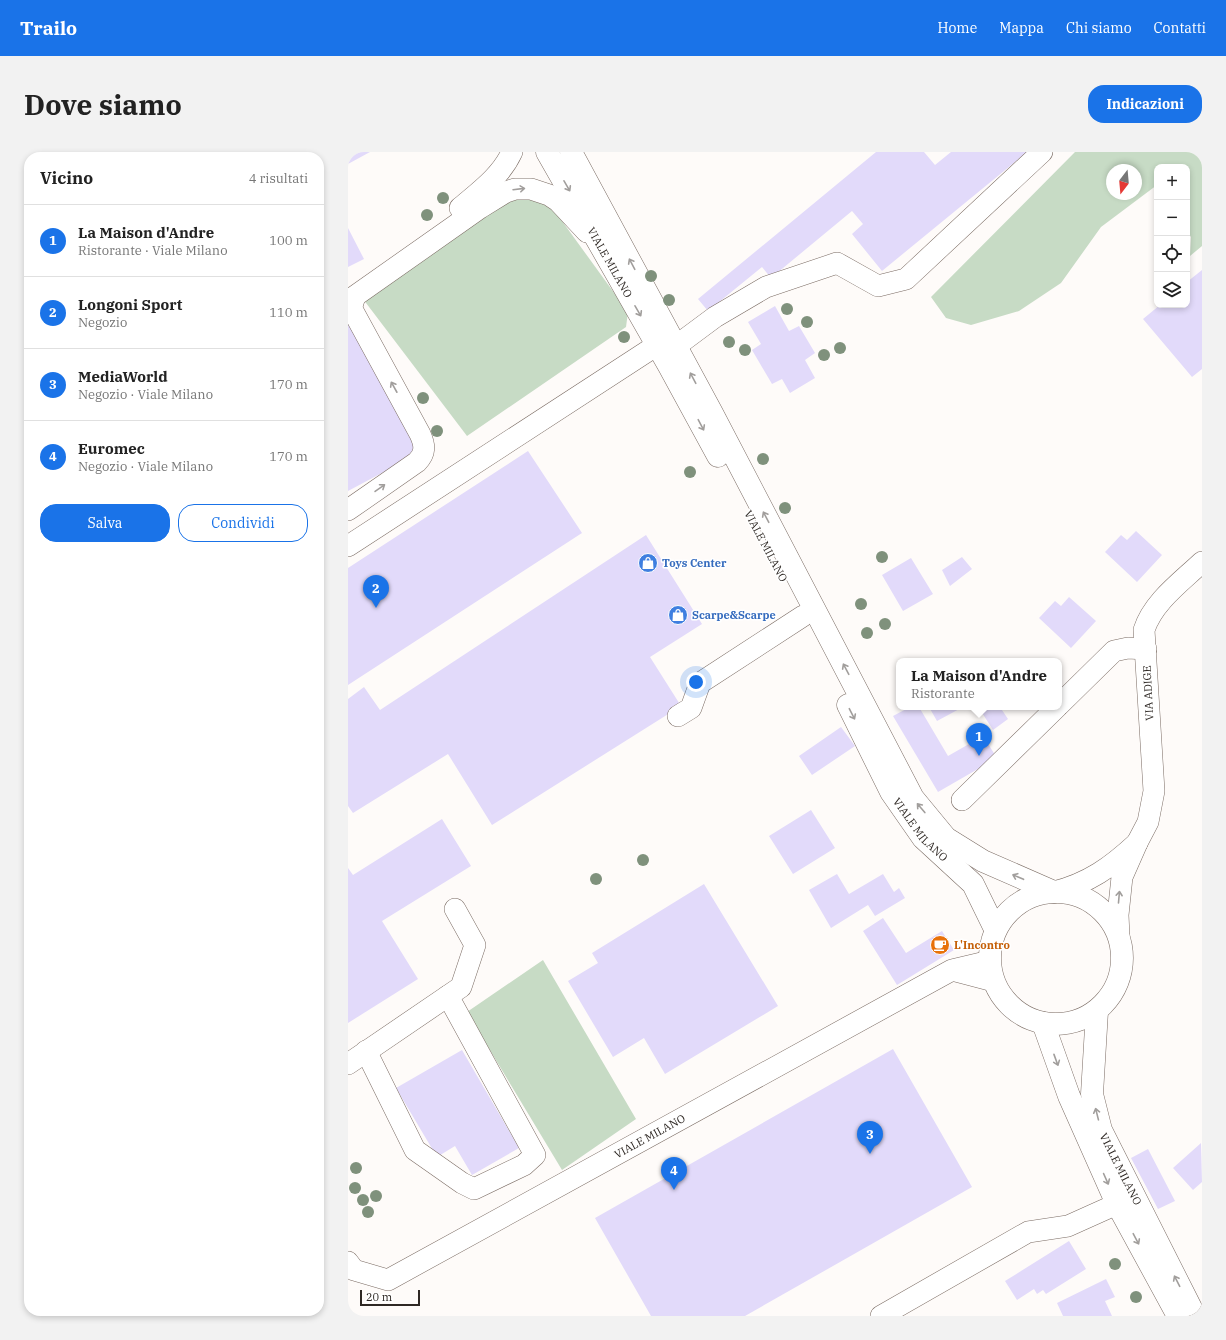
<!DOCTYPE html>
<html lang="it">
<meta charset="utf-8">
<style>
:root{--surface:#fff;--page:#f2f2f2;--text:#222;--muted:#767676;--line:#e0e0e0;--accent:#1a73e8}
body{margin:0;font-family:"IBM Plex Serif",serif;background:var(--page);color:var(--text)}
.controls{position:absolute;right:12px;top:12px;display:grid;overflow:hidden;border-radius:8px;box-shadow:0 2px 6px #0003}
.controls button{width:36px;height:36px;display:grid;place-items:center;padding:0;border:0;border-bottom:1px solid var(--line);background:var(--surface);color:var(--text);font:20px sans-serif}
.compass{position:absolute;left:758px;top:12px;width:36px;height:36px;border-radius:50%;background:var(--surface);box-shadow:0 2px 6px #0003;rotate:196deg}
.scale{position:absolute;left:12px;bottom:10px;width:60px;box-sizing:border-box;padding-left:4px;border:2px solid #2e2824;border-top:0;font-size:11px;line-height:14px;white-space:nowrap;color:#2e2824;-webkit-text-stroke:3px #fff;paint-order:stroke}
.you{position:absolute;left:348px;top:530px;width:14px;height:14px;margin:-10px;border:3px solid #fff;border-radius:50%;background:#1a73e8;box-shadow:0 0 0 6px #1a73e833}
.badge{display:grid;place-items:center;width:26px;height:26px;border-radius:50%;background:var(--accent);color:#fff;font-size:13px;font-weight:700}
.pin{position:absolute;translate:-50% -33px;filter:drop-shadow(0 1px 2px #0008)}
.pin::after{content:'';position:absolute;top:21px;width:14px;height:12px;background:inherit;clip-path:polygon(0 0,100% 0,50% 100%)}
.popup{position:absolute;left:548px;top:506px;width:166px;height:52px;box-sizing:border-box;display:grid;place-content:center;border-radius:8px;background:var(--surface);filter:drop-shadow(0 1px 3px #0005);font-size:13px;white-space:nowrap;color:var(--muted)}
.popup b{font-size:15px;color:var(--text)}
.popup::after{content:'';position:absolute;left:50%;top:100%;margin-left:-8px;border:8px solid transparent;border-top-color:var(--surface)}
.list{margin:0;padding:0;list-style:none}
h2{display:flex;justify-content:space-between;align-items:center;height:52px;margin:0;padding:0 16px;font-size:17px}
h2 small{font-size:13px;font-weight:400;color:var(--muted)}
.list li{display:grid;grid-template-columns:26px 1fr auto;gap:12px;align-items:center;box-sizing:border-box;height:72px;padding:0 16px;border-top:1px solid var(--line)}
.list b{display:block;font-size:15px;white-space:nowrap}
.list p{margin:0;font-size:13px;white-space:nowrap;color:var(--muted)}
.list em{font-size:13px;font-style:normal;color:var(--muted)}
.actions{display:flex;gap:8px;padding:12px 16px}
.actions a{flex:1;padding:9px 0;border:1px solid var(--accent);border-radius:16px;text-align:center;font-size:14px;color:var(--accent)}
.actions .main{background:var(--accent);color:#fff}
.icon{flex:none;width:22px;height:22px;fill:none;stroke:currentColor;stroke-width:2;stroke-linecap:round;stroke-linejoin:round}
.map{position:relative;flex:none;width:854px;height:1164px;overflow:hidden;border-radius:16px}
header{display:flex;align-items:center;gap:24px;box-sizing:border-box;height:56px;padding:0 20px;background:var(--accent);color:#fff}
header strong{font-size:19px}
nav{display:flex;gap:22px;margin-inline-start:auto;font-size:14px}
.intro{display:flex;align-items:center;justify-content:space-between;box-sizing:border-box;height:96px;padding:0 24px}
h1{margin:0;font-size:28px}
.button{padding:10px 18px;border-radius:16px;background:var(--accent);color:#fff;font-size:14px;font-weight:700}
main{display:flex;gap:24px;padding:0 24px}
aside{flex:1;background:var(--surface);border-radius:16px;box-shadow:0 2px 6px #0003}
.map>svg:first-child{display:block}
</style>
<header>
<strong>Trailo</strong>
<nav><a>Home</a><a>Mappa</a><a>Chi siamo</a><a>Contatti</a></nav>
</header>
<div class="intro"><h1>Dove siamo</h1><a class="button">Indicazioni</a></div>
<main>
<aside>
<h2>Vicino<small>4 risultati</small></h2>
<ul class="list">
<li><span class="badge">1</span><div><b>La Maison d'Andre</b><p>Ristorante · Viale Milano</p></div><em>100 m</em></li>
<li><span class="badge">2</span><div><b>Longoni Sport</b><p>Negozio</p></div><em>110 m</em></li>
<li><span class="badge">3</span><div><b>MediaWorld</b><p>Negozio · Viale Milano</p></div><em>170 m</em></li>
<li><span class="badge">4</span><div><b>Euromec</b><p>Negozio · Viale Milano</p></div><em>170 m</em></li>
</ul>
<div class="actions"><a class="main">Salva</a><a>Condividi</a></div>
</aside>
<div class="map">
<svg width="854" height="1164" viewBox="0 0 854 1164">
<rect width="100%" height="100%" fill="#fefbf9"/>
<path fill="#c7dbc5" fill-rule="evenodd" d="M727 0H854V94L842 104 843 85 839 79V15H809V33L753 75 713 131 671 159 623 173 598 166 583 145ZM764 18H788V42H764Z
M184 46 206 58 280 160 278 175 119 284 15 147 160 48Z
M195 808 288 967 214 1018 119 860Z"/>
<path fill="#e2dafa" d="M0 0H22L0 12Z
M528 0H576L587 13 603 0H679L534 119 504 82 515 72 504 59 423 126 414 115 360 159 350 147Z
M0 76 16 107 0 115Z
M854 118V217L844 225 795 167 812 153H839V130Z
M427 154 441 179 451 174 467 201 457 208 467 226 442 241 434 227 424 232 404 198 413 192 400 170Z
M0 166 68 296 62 306 0 339Z
M180 299 234 381 0 533V416Z
M788 379 814 403 789 430 757 400 773 383 779 388Z
M298 383 354 472 302 505 333 554 144 673 100 602 5 661 0 654V547L16 535 32 558Z
M614 405 624 417 602 434 594 418Z
M563 406 585 442 555 459 534 423Z
M721 445 748 469 723 496 691 466 707 449 713 454Z
M562 555H571L600 604 635 584 649 606 590 640 545 564Z
M581 555H615L589 569Z
M632 555H652L660 567 645 578 631 556Z
M493 575 507 594 464 623 451 604Z
M463 658 487 696 445 722 421 684Z
M94 667 123 714 34 769 70 827 0 871V716L5 723Z
M489 722 501 742 535 722 546 740 551 736 557 746 527 764 520 753 483 776 461 738Z
M356 732 430 854 317 922 296 886 265 905 220 829 250 811 244 801Z
M535 766 558 801 594 779 606 798 549 833 515 779Z
M545 897 624 1035 397 1164H303L247 1066Z
M114 898 171 996 124 1023 107 994 89 1005 48 936Z
M853 991 854 1030 845 1038 825 1016Z
M800 997 827 1049 810 1057 783 1006Z
M721 1089 738 1117 698 1142 695 1138 689 1142 686 1137 669 1148 657 1129Z
M758 1127 767 1145 757 1149 764 1164H715L709 1151Z"/>
<g fill="none" stroke-linecap="round" stroke-linejoin="round">
<defs>
<g id="minor">
<path d="M112 56C132 39 153 24 164 0"/>
<path d="M328 194 367 165 418 135 489 111 530 134 558 127 694 0"/>
<path d="M0 358 69 310C78 301 77 293 72 282L5 159 4 154 7 144 132 56 158 40 167 37H183L201 43 210 49 239 80"/>
<path d="M0 394 309 193"/>
<path d="M711 553 766 499 780 496 798 497"/>
<path d="M330 564 343 556 352 531 455 464"/>
<path d="M614 648 709 555"/>
<path d="M789 691 800 670 806 639 796 478C805 450 833 430 854 410"/>
<path d="M706 740C741 731 763 715 789 691L774 725 770 763 771 784"/>
<path d="M608 819 646 829"/>
<path d="M18 899 67 998 114 1031 126 1037 176 1013 187 1003 100 844"/>
<path d="M0 912 113 835 127 793 107 757"/>
<path id="s1" d="M0 1110 6 1118 40 1128 604 818 642 809"/>
<path d="M533 1164 680 1080 720 1074 769 1052"/>
</g>
<g id="major">
<path id="s2" d="M199 0 321 214 370 304"/>
<path d="M223 0 364 261 565 646 598 686 635 709 706 740"/>
<path id="s3" d="M500 553 543 640 575 686 625 732 647 777"/>
<circle cx="708" cy="806" r="66"/>
<path id="s4" d="M749 859 744 942 753 978 847 1164"/>
<path d="M695 871 721 944 769 1052 830 1164"/>
</g>
</defs>
<use href="#minor" stroke="#7b6c64" stroke-width="22"/>
<use href="#major" stroke="#7b6c64" stroke-width="23"/>
<use href="#minor" stroke="#fff" stroke-width="21"/>
<use href="#major" stroke="#fff" stroke-width="22"/>
</g>
<g fill="#7f917c">
<circle cx="95" cy="46" r="6"/>
<circle cx="79" cy="63" r="6"/>
<circle cx="303" cy="124" r="6"/>
<circle cx="321" cy="148" r="6"/>
<circle cx="439" cy="157" r="6"/>
<circle cx="459" cy="170" r="6"/>
<circle cx="276" cy="185" r="6"/>
<circle cx="381" cy="190" r="6"/>
<circle cx="492" cy="196" r="6"/>
<circle cx="397" cy="198" r="6"/>
<circle cx="476" cy="203" r="6"/>
<circle cx="75" cy="246" r="6"/>
<circle cx="89" cy="279" r="6"/>
<circle cx="415" cy="307" r="6"/>
<circle cx="342" cy="320" r="6"/>
<circle cx="437" cy="356" r="6"/>
<circle cx="534" cy="405" r="6"/>
<circle cx="513" cy="452" r="6"/>
<circle cx="537" cy="472" r="6"/>
<circle cx="519" cy="481" r="6"/>
<circle cx="295" cy="708" r="6"/>
<circle cx="248" cy="727" r="6"/>
<circle cx="8" cy="1016" r="6"/>
<circle cx="7" cy="1036" r="6"/>
<circle cx="28" cy="1044" r="6"/>
<circle cx="15" cy="1048" r="6"/>
<circle cx="20" cy="1060" r="6"/>
<circle cx="767" cy="1112" r="6"/>
<circle cx="788" cy="1145" r="6"/>
</g>
<defs><path id="oneway-shaft" d="M-6 0H5M1.5-3L5.5 0L1.5 3" fill="none" stroke-width="1.6" stroke-linecap="round" stroke-linejoin="round"/></defs>
<g stroke="#a19e9c">
<use href="#oneway-shaft" transform="translate(219 34) rotate(60)"/>
<use href="#oneway-shaft" transform="translate(171 37) rotate(-7)"/>
<use href="#oneway-shaft" transform="translate(284 112) rotate(-118)"/>
<use href="#oneway-shaft" transform="translate(290 159) rotate(60)"/>
<use href="#oneway-shaft" transform="translate(345 226) rotate(-118)"/>
<use href="#oneway-shaft" transform="translate(46 235) rotate(-119)"/>
<use href="#oneway-shaft" transform="translate(353 273) rotate(62)"/>
<use href="#oneway-shaft" transform="translate(32 336) rotate(-35)"/>
<use href="#oneway-shaft" transform="translate(418 365) rotate(-118)"/>
<use href="#oneway-shaft" transform="translate(498 517) rotate(-118)"/>
<use href="#oneway-shaft" transform="translate(504 562) rotate(63)"/>
<use href="#oneway-shaft" transform="translate(573 656) rotate(-130)"/>
<use href="#oneway-shaft" transform="translate(670 725) rotate(-157)"/>
<use href="#oneway-shaft" transform="translate(771 745) rotate(-85)"/>
<use href="#oneway-shaft" transform="translate(708 908) rotate(70)"/>
<use href="#oneway-shaft" transform="translate(749 962) rotate(-104)"/>
<use href="#oneway-shaft" transform="translate(758 1027) rotate(66)"/>
<use href="#oneway-shaft" transform="translate(788 1087) rotate(62)"/>
<use href="#oneway-shaft" transform="translate(829 1129) rotate(-117)"/>
</g>
<defs>
<symbol id="shop-disc" viewBox="-11 -11 22 22"><circle r="9.5" fill="#3f7fe0" stroke="#fff"/><path d="M-5-2.5h2.3a2.7 3.5 0 0 1 5.4 0H5L5.5 6h-11ZM-1.5-2.5h3a1.5 2.3 0 0 0-3 0Z" fill="#fff"/></symbol>
<symbol id="cafe-disc" viewBox="-11 -11 22 22"><circle r="9.5" fill="#e8710a" stroke="#fff"/><path d="M-5.5-4.5H6V0H3Q3 3.5 0 3.5H-2.5Q-5.5 3.5-5.5 0ZM3-3.2v2h1.7v-2ZM-6 4.5H4V6H-6Z" fill="#fff"/></symbol>
</defs>
<g fill-rule="evenodd">
<use href="#shop-disc" x="289" y="400" width="22" height="22"/>
<use href="#shop-disc" x="319" y="452" width="22" height="22"/>
<use href="#cafe-disc" x="581" y="782" width="22" height="22"/>
</g>
<g text-anchor="middle" dominant-baseline="central" stroke-width="3" stroke-linejoin="round" paint-order="stroke">
<g font-size="11" fill="#2e2824" stroke="#fff">
<text stroke="none"><textPath href="#s2" startOffset="127">VIALE MILANO</textPath></text>
<text transform="translate(418 394) rotate(62)">VIALE MILANO</text>
<text transform="translate(800 541) rotate(-93)">VIA ADIGE</text>
<text stroke="none"><textPath href="#s3" startOffset="145">VIALE MILANO</textPath></text>
<text stroke="none"><textPath href="#s1" startOffset="344">VIALE MILANO</textPath></text>
<text stroke="none"><textPath href="#s4" startOffset="164">VIALE MILANO</textPath></text>
</g>
<g font-size="11" font-weight="bold" fill="#366cbe" stroke="#fff" text-anchor="start">
<text x="314" y="411">Toys Center</text>
<text x="344" y="463">Scarpe&amp;Scarpe</text>
</g>
<g font-size="11" font-weight="bold" fill="#c56008" stroke="#fff" text-anchor="start">
<text x="606" y="793">L'Incontro</text>
</g>
</g>
</svg>
<div class="controls">
<button>+</button>
<button>−</button>
<button><svg class="icon" aria-label="locate" viewBox="0 0 24 24"><circle cx="12" cy="12" r="6"/><path d="M12 2v4M12 18v4M2 12h4M18 12h4"/></svg></button>
<button><svg class="icon" aria-label="layers" viewBox="0 0 24 24"><path d="M12 4l9 5-9 5-9-5zM3 14l9 5 9-5"/></svg></button>
</div>
<svg class="compass" viewBox="-18 -18 36 36"><path d="M0-13l5 13h-10z" fill="#e53935"/><path d="M0 13l5-13h-10z" fill="#767676"/></svg>
<div class="scale">20 m</div>
<div class="you"></div>
<div class="pin badge" style="left:631px;top:604px">1</div>
<div class="popup"><b>La Maison d'Andre</b>Ristorante</div>
<div class="pin badge" style="left:28px;top:456px">2</div>
<div class="pin badge" style="left:522px;top:1002px">3</div>
<div class="pin badge" style="left:326px;top:1038px">4</div>
</div>
</main>
